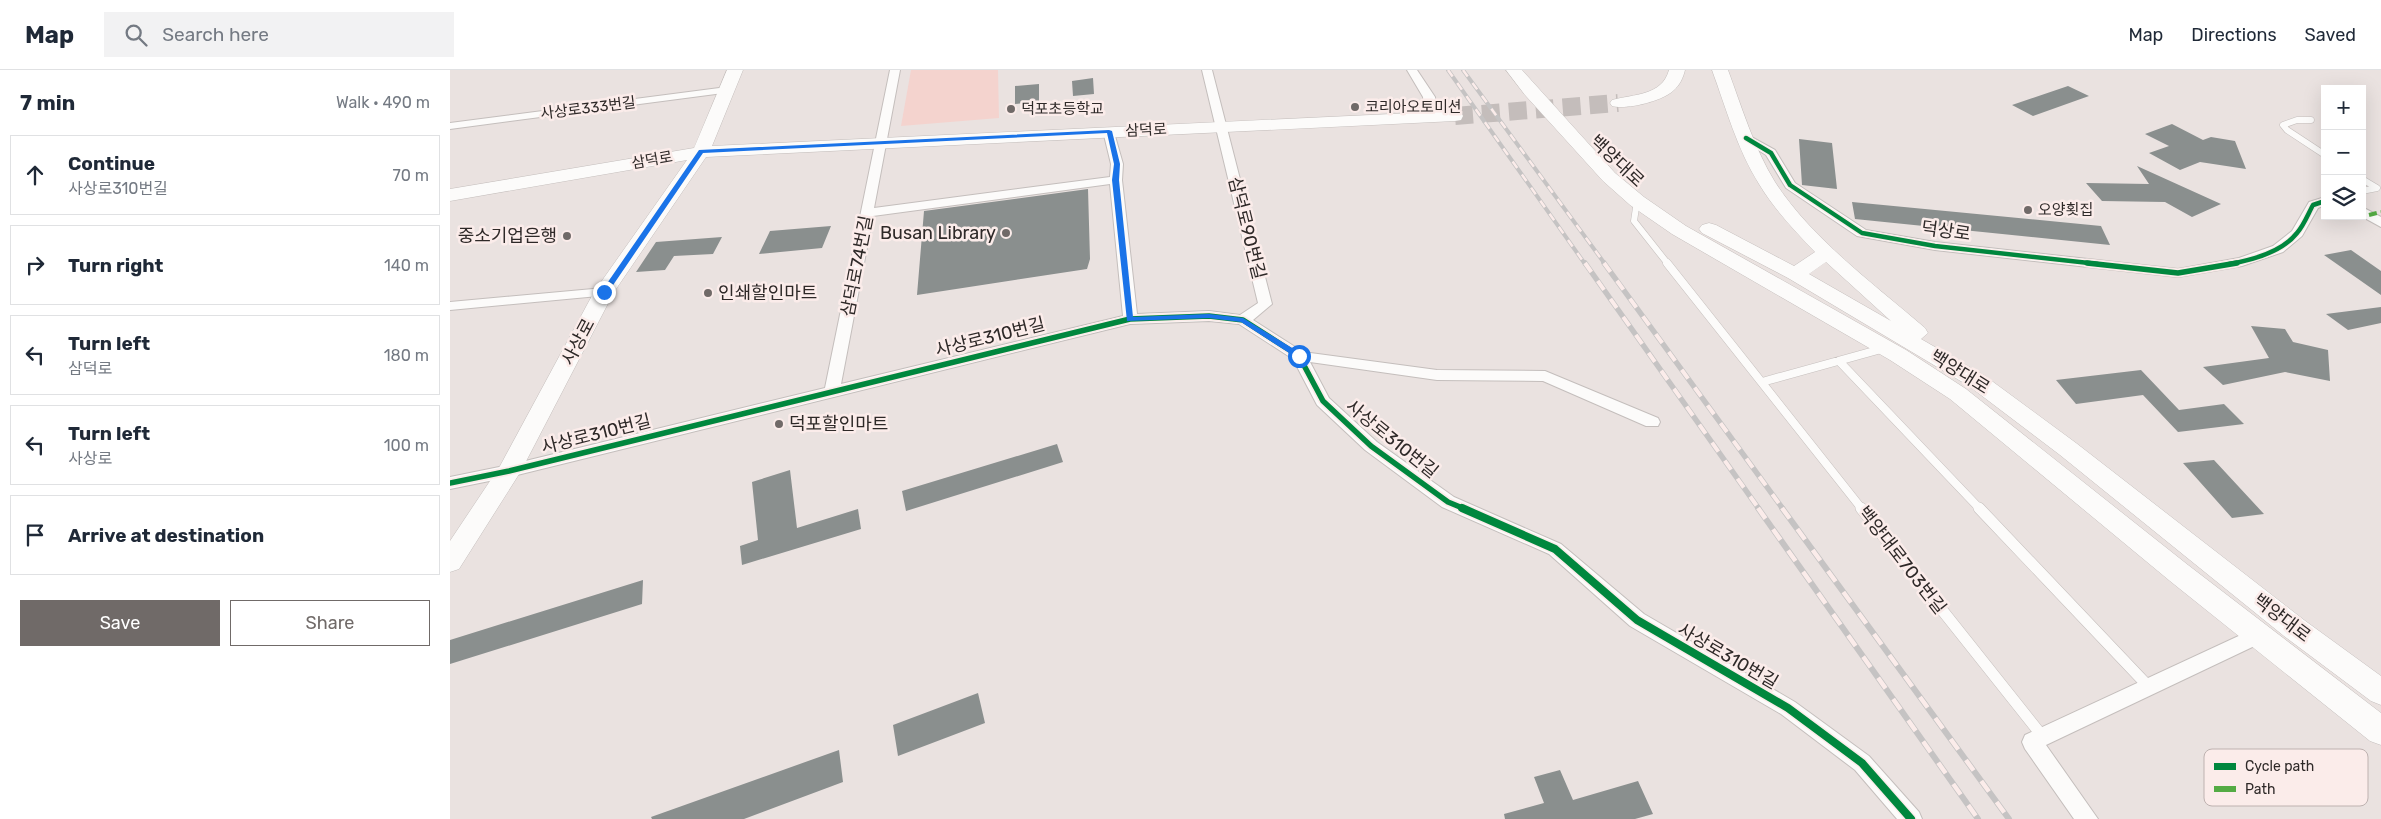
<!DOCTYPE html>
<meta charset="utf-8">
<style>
:root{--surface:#fff;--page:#f2f2f3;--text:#1f2937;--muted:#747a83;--line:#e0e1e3;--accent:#706a68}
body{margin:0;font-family:Rubik,"Noto Sans KR",sans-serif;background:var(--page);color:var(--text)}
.controls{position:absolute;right:15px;top:15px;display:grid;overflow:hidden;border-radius:0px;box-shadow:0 5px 20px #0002}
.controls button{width:45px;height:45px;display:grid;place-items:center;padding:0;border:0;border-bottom:1px solid var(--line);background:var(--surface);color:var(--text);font:25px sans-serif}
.stop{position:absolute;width:15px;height:15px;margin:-11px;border:4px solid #1a73e8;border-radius:50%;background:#fff}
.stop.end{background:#1a73e8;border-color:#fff;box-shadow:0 1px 5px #0008}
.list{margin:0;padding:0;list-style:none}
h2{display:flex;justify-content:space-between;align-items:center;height:65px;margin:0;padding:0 20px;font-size:21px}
h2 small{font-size:16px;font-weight:400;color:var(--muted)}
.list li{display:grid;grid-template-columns:32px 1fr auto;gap:15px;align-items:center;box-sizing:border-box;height:80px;margin:0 10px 10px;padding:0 10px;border:1px solid var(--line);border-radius:0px}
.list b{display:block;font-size:19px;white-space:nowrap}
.list p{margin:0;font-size:16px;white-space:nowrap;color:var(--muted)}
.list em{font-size:16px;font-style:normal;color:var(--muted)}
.actions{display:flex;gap:10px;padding:15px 20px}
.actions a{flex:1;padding:11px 0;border:1px solid var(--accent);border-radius:0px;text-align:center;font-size:18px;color:var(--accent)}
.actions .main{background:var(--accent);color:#fff}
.icon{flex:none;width:28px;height:28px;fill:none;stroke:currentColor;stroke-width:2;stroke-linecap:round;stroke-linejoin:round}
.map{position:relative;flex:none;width:1931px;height:749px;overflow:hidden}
header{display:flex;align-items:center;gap:30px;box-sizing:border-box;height:70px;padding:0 25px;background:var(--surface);border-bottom:1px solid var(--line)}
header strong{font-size:24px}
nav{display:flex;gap:28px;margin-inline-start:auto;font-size:18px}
.search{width:350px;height:45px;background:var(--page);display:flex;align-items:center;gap:12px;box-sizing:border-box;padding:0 18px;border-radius:0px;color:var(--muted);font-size:19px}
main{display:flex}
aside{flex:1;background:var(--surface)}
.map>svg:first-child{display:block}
</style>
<header>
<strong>Map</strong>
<div class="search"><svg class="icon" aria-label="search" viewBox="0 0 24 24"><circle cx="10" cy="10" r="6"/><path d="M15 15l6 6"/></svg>Search here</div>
<nav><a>Map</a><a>Directions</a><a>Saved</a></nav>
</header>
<main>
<aside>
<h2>7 min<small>Walk · 490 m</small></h2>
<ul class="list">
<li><svg class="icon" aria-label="ahead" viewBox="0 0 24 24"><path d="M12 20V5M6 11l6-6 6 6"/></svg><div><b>Continue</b><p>사상로310번길</p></div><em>70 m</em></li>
<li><svg class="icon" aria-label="right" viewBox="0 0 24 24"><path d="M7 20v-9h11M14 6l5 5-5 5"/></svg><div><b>Turn right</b></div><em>140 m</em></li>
<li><svg class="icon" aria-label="left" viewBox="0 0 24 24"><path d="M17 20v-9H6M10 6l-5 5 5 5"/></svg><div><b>Turn left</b><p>삼덕로</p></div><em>180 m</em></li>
<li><svg class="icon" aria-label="left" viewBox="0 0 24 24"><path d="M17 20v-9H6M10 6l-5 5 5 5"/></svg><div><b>Turn left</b><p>사상로</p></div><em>100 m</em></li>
<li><svg class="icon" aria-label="arrive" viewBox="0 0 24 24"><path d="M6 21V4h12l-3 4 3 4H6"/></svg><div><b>Arrive at destination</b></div></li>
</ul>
<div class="actions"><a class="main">Save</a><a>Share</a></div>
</aside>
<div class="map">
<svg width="1931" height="749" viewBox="0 0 1931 749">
<rect width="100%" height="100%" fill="#eae2e0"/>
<path fill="#f4d3ce" d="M461 0H548L549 48 451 56Z"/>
<path fill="#8a8f8e" d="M643 8 644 24 623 26 622 11Z
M589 14V31L565 34V16Z
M1618 16 1639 26 1583 46 1562 35Z
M1722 54 1753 70 1761 67 1785 71 1796 99 1750 92 1730 100 1699 83 1719 76 1695 64Z
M1349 69 1382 73 1387 119 1352 115Z
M1687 96 1771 134 1742 147 1715 132 1652 131 1636 113 1699 114Z
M638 119 640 189 637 199 467 225 474 141Z
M1402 132 1651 156 1660 175 1405 149Z
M381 156 372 178 309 184 320 161Z
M272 167 263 184 224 186 215 200 186 202 206 172Z
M1901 180 1931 201V225L1874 185Z
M1931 237V253L1898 260 1876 244Z
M1801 256 1835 259 1843 272 1878 280 1880 311 1835 302 1773 315 1753 297 1819 288Z
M1691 300 1729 340 1774 334 1794 354 1728 362 1693 325 1626 334 1606 310Z
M607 374 613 392 456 441 452 421Z
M1764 390 1814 444 1782 448 1733 393Z
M340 400 347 458 408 439 411 459 292 495 290 476 308 470 302 412Z
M193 510 192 534 0 594V570Z
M528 623 535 653 448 686 443 655Z
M389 680 393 712 294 749H202L201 747Z
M1110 700 1123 730 1188 711 1203 744 1185 749H1055L1054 744 1094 733 1084 707Z"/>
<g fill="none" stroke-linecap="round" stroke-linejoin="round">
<path stroke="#c4bdbb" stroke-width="18" stroke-dasharray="18 9" stroke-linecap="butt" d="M1005 46 1168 33"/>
<defs>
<path id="lane-far2" d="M1861 50H1847L1833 55 1837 60 1875 85
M1912 109 1927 118 1912 121
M1187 131 1184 151 1218 194"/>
<path id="lane-far1" d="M1217 193 1412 439
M1389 291 1530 439
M1312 312 1435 278"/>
<path id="lane" d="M1411 438 1593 667
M1529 438 1699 617"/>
<path id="street" d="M440 0H450L424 138 660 107 661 94 653 61 659 58 663 59 673 94 672 110 687 244 759 241 790 245 808 233 752 0H762L822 234 803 250 853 282 987 300 1095 301 1208 348 1210 352 1208 356H1196L1093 311 987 310 860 292 879 328 927 372 1004 427 1111 474 1194 544 1345 632 1419 686 1469 742 1472 749H1447L1405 700 1331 644 1180 556 1099 484 992 437 915 380 867 335 843 289 789 254 759 251 680 254 59 407 0 419V407L59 395 375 318ZM660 114 673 246 391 314 423 146Z
M957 0H967L985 27 987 47 985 49 981 50 975 47 973 27Z
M277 17 281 18V22L0 59V53Z
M1296 64 1325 80 1345 113 1416 160 1485 172 1728 199 1789 188 1823 176 1842 161 1859 132 1875 127V135L1868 138 1852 166 1833 182 1792 196 1728 207 1485 180 1407 166 1336 118 1316 85 1292 70 1290 68 1292 66Z
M1912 137 1931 147V157L1911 146Z
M154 218 159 219 161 222 159 225 0 240V232Z
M1808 557 1815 559 1818 565 1815 571 1596 675 1648 749H1624L1575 679 1572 672 1575 665Z"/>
<path id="secondary" d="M277 0H293L262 76 1005 41 1011 42 1013 46 1011 50 1005 51 256 87 164 222 71 401 9 499 0 502V471L50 396 144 222 237 90 0 131V119L244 78Z
M1056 0H1072L1165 103 1194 127 1236 156 1456 280 1516 319 1738 495 1931 643V675L1920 671 1720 511 1500 329 1440 290 1222 164 1180 135 1153 111 1075 25Z
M1219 0H1235C1233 8 1230 15 1223 21 1212 31 1177 40 1162 36L1160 33 1162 30C1184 24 1212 26 1219 0Z
M1262 0H1278C1292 38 1304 78 1325 112 1361 168 1425 215 1475 258L1478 263 1471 269 1535 306 1626 373 1854 550 1931 606V635L1921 631 1834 566 1610 385 1519 316 1338 208 1252 163 1249 159 1252 155 1259 153 1266 155 1344 196 1365 182C1345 161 1324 139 1309 114 1287 79 1276 38 1262 0ZM1376 192 1441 251 1359 204Z"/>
</defs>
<use href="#lane-far2" stroke="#c4bebc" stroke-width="7"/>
<use href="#lane-far1" stroke="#c4bebc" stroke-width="9"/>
<use href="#lane" stroke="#c4bebc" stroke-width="12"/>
<use href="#street" stroke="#c4bebc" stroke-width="2"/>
<use href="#secondary" stroke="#c4bebc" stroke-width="1"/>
<use href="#lane-far2" stroke="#fcfbfa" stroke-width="6"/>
<use href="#lane-far1" stroke="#fcfbfa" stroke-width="8"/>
<use href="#lane" stroke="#fcfbfa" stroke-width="11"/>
<use href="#street" fill="#fcfbfa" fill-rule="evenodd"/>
<use href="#secondary" fill="#fcfbfa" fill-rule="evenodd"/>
<defs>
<path id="rail-far2" d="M998 0 1135 194
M1013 0 1155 194"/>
<path id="rail-far1" d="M1135 193 1309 439
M1154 193 1333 439"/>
<path id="rail" d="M1308 438 1528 749
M1332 438 1559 749"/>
</defs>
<use href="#rail-far2" stroke="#c5c3c3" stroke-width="4"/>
<use href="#rail-far1" stroke="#c5c3c3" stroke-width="5.5"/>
<use href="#rail" stroke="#c5c3c3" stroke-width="6"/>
<use href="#rail-far2" stroke="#fbecea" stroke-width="2.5" stroke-dasharray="8" stroke-linecap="butt"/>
<use href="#rail-far1" stroke="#fbecea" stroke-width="4" stroke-dasharray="11" stroke-linecap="butt"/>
<use href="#rail" stroke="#fbecea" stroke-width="4.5" stroke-dasharray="13" stroke-linecap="butt"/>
<path stroke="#54ab44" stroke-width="4" stroke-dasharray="8 4" stroke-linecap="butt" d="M1919 145 1931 142"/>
<defs>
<path id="cycleway-far2" d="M1296 68 1321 83 1340 115 1412 163 1485 176 1648 194
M1779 194C1803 190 1832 182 1847 163 1854 155 1858 144 1863 135L1875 131"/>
<path id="cycleway-far1" d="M1637 193 1728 203 1787 193
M0 413 59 401 680 249 759 246 793 250 849 286 873 331 921 376 998 432 1015 439"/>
<path id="cycleway" d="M1012 438 1105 479 1187 550 1338 638 1412 693 1461 749"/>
</defs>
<use href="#cycleway-far2" stroke="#fbecea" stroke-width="7"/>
<use href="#cycleway-far1" stroke="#fbecea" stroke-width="9"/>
<use href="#cycleway" stroke="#fbecea" stroke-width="11"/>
<use href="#cycleway-far2" stroke="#00873e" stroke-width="4.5"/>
<use href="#cycleway-far1" stroke="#00873e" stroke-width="5.5"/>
<use href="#cycleway" stroke="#00873e" stroke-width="8"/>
</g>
<path fill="#1a73e8" d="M659 60 662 61 670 94 669 110 683 247 759 244 793 248 852 284V288H847L791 252 759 248 677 251 662 110 664 94 657 63 253 83 157 224 151 222 249 80Z"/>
<g fill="#706a68" stroke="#fbecea" stroke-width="2">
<circle cx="905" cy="37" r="5"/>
<circle cx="561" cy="39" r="5"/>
<circle cx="1578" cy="140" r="5"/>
<circle cx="556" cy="163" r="5"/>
<circle cx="117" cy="166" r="5"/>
<circle cx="258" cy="223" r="5"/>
<circle cx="329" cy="354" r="5"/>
</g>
<g text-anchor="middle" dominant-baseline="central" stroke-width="5" stroke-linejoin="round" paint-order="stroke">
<g font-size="15" fill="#2e2928" stroke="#fbecea" text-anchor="start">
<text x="915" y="37">코리아오토미션</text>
<text x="571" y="39">덕포초등학교</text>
<text x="1588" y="140">오양횟집</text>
</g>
<g font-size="15" fill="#2e2928" stroke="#fbecea">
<text transform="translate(138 38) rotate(-7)">사상로333번길</text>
<text transform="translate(696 60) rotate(-3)">삼덕로</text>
<text transform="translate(202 90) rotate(-10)">삼덕로</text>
</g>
<g font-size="18" fill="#2e2928" stroke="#fbecea">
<text transform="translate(1167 91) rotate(43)">백양대로</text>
<text transform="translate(797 158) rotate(76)">삼덕로90번길</text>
<text transform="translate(1496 161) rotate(8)">덕상로</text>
<text transform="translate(407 196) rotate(-79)">삼덕로74번길</text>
<text transform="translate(540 267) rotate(-14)">사상로310번길</text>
<text transform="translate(128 272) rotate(-62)">사상로</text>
<text transform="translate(1510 302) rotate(32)">백양대로</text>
<text transform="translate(146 364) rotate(-14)">사상로310번길</text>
<text transform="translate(942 369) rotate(39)">사상로310번길</text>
<text transform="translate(1452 490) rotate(52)">백양대로703번길</text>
<text transform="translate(1832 548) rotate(37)">백양대로</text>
<text transform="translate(1278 586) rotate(30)">사상로310번길</text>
</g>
<g font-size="18" fill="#2e2928" stroke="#fbecea" text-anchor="end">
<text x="546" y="163">Busan Library</text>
<text x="107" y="166">중소기업은행</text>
<text x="268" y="223" text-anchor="start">인쇄할인마트</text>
<text x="339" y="354" text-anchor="start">덕포할인마트</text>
</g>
</g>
<rect x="1754" y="679" width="164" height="57" rx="8" fill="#fbecea" stroke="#beb2b0" stroke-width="1"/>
<rect x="1764" y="693" width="22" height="7" fill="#00873e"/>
<rect x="1764" y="716" width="22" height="6" fill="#54ab44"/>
<g font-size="14" fill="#2e2928">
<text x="1795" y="701">Cycle path</text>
<text x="1795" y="724">Path</text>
</g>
</svg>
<div class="controls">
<button>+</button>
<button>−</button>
<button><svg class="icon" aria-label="layers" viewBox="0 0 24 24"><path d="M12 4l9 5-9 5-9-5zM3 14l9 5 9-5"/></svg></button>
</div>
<div class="stop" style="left:849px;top:286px"></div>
<div class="stop end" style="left:154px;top:222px"></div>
</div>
</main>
